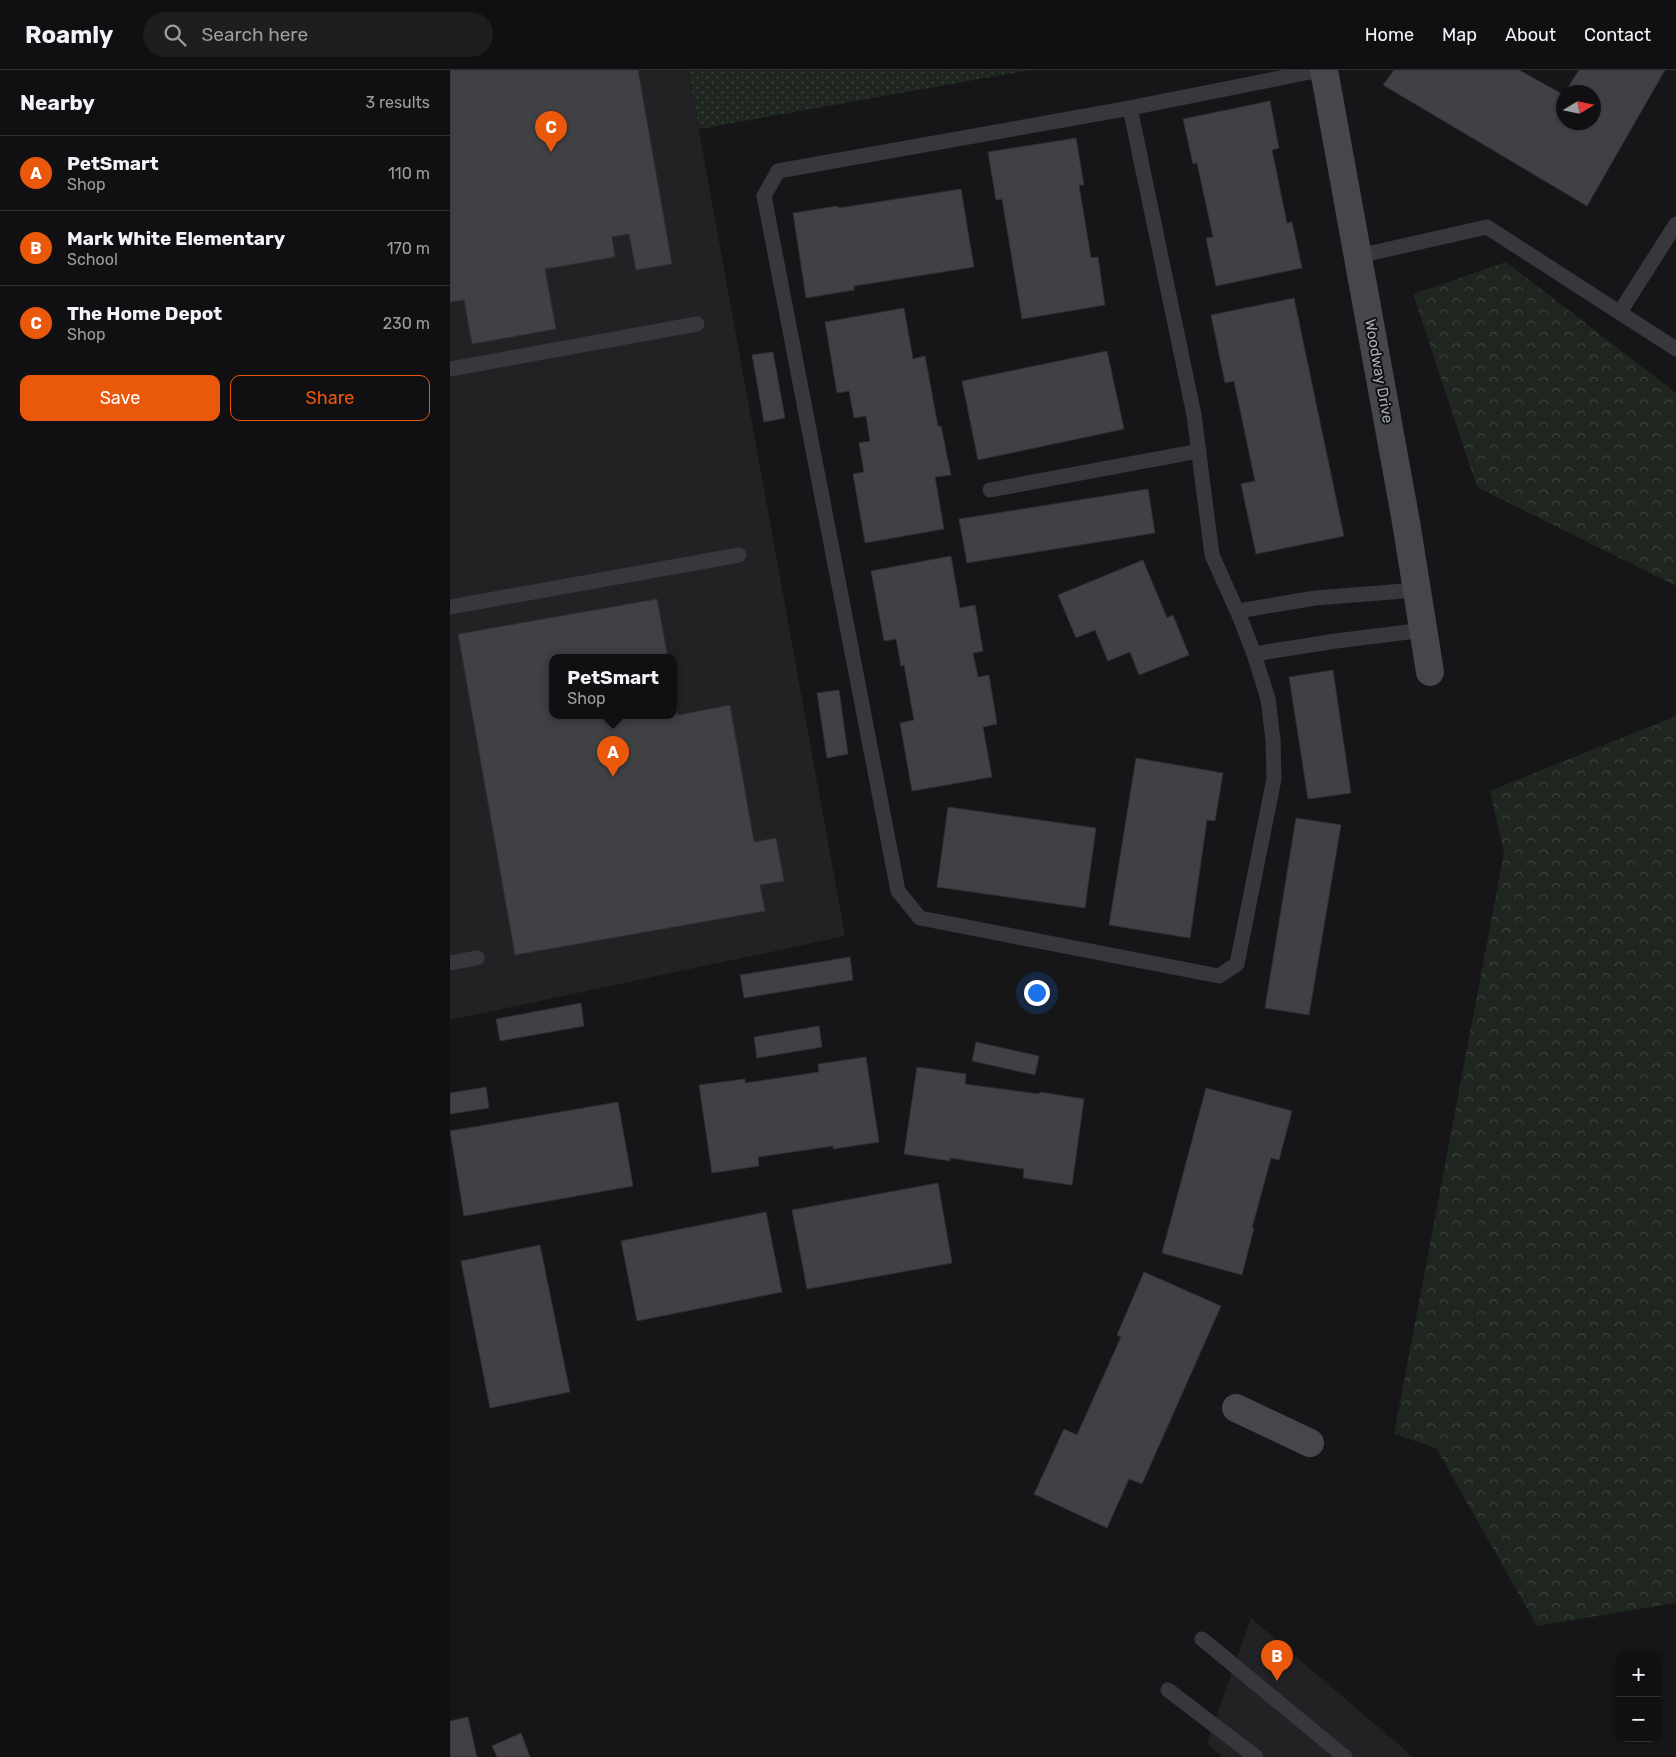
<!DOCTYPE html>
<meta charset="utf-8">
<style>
:root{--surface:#101012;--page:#1e1e20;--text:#f1f3f6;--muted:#9c9d9f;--line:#303032;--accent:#ea580c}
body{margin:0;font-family:Rubik,sans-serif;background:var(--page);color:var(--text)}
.controls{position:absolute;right:15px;bottom:15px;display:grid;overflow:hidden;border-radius:10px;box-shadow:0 1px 4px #0004}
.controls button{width:45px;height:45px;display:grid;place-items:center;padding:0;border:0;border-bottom:1px solid var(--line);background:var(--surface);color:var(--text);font:25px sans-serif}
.compass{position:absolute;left:1106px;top:15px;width:45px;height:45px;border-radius:50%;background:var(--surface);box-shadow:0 1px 4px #0004;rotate:80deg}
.you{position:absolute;left:586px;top:922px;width:18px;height:18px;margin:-12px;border:4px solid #fff;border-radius:50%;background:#1a73e8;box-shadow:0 0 0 8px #1a73e833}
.badge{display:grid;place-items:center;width:32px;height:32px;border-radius:50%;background:var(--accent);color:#fff;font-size:16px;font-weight:700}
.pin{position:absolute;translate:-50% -41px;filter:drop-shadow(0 1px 2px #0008)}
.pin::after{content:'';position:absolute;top:26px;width:18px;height:15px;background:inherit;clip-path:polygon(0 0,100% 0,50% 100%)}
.popup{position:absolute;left:99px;top:584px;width:128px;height:65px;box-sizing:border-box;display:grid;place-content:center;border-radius:10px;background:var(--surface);filter:drop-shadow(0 1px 4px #0005);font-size:16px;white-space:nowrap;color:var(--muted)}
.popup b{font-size:19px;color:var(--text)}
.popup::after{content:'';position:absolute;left:50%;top:100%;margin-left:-10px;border:10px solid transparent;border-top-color:var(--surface)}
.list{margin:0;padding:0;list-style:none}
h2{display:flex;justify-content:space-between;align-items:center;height:65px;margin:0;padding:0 20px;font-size:21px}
h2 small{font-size:16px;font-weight:400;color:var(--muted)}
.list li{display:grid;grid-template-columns:32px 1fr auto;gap:15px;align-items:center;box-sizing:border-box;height:75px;padding:0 20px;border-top:1px solid var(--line)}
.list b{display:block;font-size:19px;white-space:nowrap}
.list p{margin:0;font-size:16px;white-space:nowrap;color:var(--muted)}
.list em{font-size:16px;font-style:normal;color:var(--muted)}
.actions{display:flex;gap:10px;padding:15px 20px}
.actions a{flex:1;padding:11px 0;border:1px solid var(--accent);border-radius:10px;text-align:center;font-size:18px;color:var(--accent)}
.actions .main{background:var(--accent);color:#fff}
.icon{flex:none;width:28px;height:28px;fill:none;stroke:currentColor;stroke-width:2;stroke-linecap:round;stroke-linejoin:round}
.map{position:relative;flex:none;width:1226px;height:1687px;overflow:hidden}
header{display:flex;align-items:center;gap:30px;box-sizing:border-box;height:70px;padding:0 25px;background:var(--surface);border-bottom:1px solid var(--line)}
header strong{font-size:24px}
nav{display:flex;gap:28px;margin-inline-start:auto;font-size:18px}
.search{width:350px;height:45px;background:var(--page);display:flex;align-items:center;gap:12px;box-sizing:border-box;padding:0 18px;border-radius:28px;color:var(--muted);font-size:19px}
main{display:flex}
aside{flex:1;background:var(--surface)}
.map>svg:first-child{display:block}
</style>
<header>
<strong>Roamly</strong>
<div class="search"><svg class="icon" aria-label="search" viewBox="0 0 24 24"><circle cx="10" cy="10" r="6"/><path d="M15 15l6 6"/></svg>Search here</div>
<nav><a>Home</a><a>Map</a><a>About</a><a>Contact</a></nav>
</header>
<main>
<aside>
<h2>Nearby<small>3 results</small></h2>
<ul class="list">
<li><span class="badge">A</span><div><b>PetSmart</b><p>Shop</p></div><em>110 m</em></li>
<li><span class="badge">B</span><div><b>Mark White Elementary</b><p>School</p></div><em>170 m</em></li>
<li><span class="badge">C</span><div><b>The Home Depot</b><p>Shop</p></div><em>230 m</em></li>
</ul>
<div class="actions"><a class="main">Save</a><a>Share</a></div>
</aside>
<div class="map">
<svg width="1226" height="1687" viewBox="0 0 1226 1687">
<defs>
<pattern id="grass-dots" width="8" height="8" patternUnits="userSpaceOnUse" patternTransform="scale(1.25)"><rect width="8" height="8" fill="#1e261f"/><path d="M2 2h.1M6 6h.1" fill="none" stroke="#3c433d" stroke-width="1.8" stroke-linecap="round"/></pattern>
<pattern id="forest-crowns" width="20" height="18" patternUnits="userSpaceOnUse" patternTransform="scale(1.25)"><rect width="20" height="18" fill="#1e261f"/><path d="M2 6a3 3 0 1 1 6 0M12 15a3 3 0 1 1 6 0" fill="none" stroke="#3c433d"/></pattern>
</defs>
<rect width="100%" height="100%" fill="#161618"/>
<path fill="#222225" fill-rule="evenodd" d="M0 0H238L395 866 0 950ZM103 588H223V646H103Z
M801 1548 963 1687H772L757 1673Z"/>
<path fill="url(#grass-dots)" d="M238 0H580L249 59Z"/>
<path fill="url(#forest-crowns)" d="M1056 192 1226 323V516L1027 417 963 224Z
M1226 646V1533L1087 1556 986 1378 944 1364 1054 783 1040 721Z"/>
<path fill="#404145" stroke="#303034" d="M0 0H188L222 194 186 200 179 164 162 167 165 187 95 199 106 259 22 274 14 230 0 232Z
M944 0H1069L1114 25V52H1144V22H1115L1129 0H1215L1137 136 933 15Z
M820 31 829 78 822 80 837 153 842 152 852 198 766 216 756 168 763 167 747 93 743 94 733 49Z
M626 68 634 115H629L641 188 648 187 655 235 572 249 552 129 546 130 538 82Z
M511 119 524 197 404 216V220L356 228 343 143 388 136 389 138Z
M844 228 894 466 806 484 791 414 805 411 784 311 775 313 761 245Z
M454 238 463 289 475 286 488 356H491L501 405 485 407 494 459 415 473 403 404 414 402 409 373 420 371 416 346 404 348 399 321 387 323 375 252Z
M657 281 674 359 528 390 512 311Z
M323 282 335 348 314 352 302 285Z
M698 419 705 463 517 493 509 449Z
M501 486 510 538 525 535 533 581 523 583 528 607 539 605 547 654 533 657 542 707 462 721 450 653 464 650 454 595 451 596 446 569 434 571 421 501Z
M693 490 717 548 723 545 739 585 689 605 680 582 658 591 645 560 626 568 608 525Z
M207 529 218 588H103V646H223V618L228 645 280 635 304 772 326 768 334 811 310 815 315 841 65 885 8 564Z
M883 600 901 723 858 729 839 607Z
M389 620 398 684 377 688 367 623Z
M686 688 773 703 765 751 757 750 740 868 659 855Z
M498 737 646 758 635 838 487 817Z
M846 748 891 755 859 945 815 938Z
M400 887 403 910 294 928 290 905Z
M131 933 134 956 50 971 46 949Z
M369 956 372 977 307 988 304 967Z
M526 972 589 986 585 1005 522 991Z
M416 987 429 1072 383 1079V1076L308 1087 309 1096 262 1103 249 1015 295 1009V1013L369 1002 368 994Z
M467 997 516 1004 515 1014 589 1024 590 1022 634 1029 622 1115 573 1108 574 1099 500 1088V1091L454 1084Z
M36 1017 39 1038 0 1044V1023Z
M756 1018 842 1041 829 1090 821 1088 802 1158H804L792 1205 712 1183Z
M168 1032 183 1116 14 1146 0 1061Z
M488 1113 502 1193 357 1219 342 1140Z
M316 1142 332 1222 187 1251 171 1171Z
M90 1175 120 1322 40 1338 11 1191Z
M694 1202 771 1236 692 1414 679 1409 657 1458 584 1424 614 1359 627 1365 671 1267 667 1265Z
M18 1647 27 1687H0V1651Z
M71 1663 80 1687H47L42 1676Z"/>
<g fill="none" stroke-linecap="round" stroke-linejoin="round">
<path stroke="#37383d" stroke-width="15" d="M680 38 744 345 762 485 791 550 804 584 818 629 823 670 824 709 787 894 769 906 470 848 448 821 314 126 328 101 680 38 870 0
M908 186 1037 157 1226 279
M1170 242 1226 154
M0 299 247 254
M540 420 749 381
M0 537 289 485
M788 541 865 528 967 520
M804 584 886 571 974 560
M0 893 27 888
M752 1569 895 1687
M718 1620 806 1687"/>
<path stroke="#45474d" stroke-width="28" d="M874 0 956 452 980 602
M786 1338 860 1373"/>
</g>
<g text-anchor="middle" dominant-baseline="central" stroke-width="4" stroke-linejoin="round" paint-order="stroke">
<g font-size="15" fill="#a8adb8" stroke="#111113">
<text transform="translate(929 301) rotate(80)">Woodway Drive</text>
</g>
</g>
</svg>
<div class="controls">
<button>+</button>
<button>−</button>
</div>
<svg class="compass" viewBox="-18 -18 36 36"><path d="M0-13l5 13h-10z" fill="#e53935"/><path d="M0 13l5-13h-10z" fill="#9c9d9f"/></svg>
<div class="you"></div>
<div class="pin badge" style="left:163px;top:707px">A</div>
<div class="popup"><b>PetSmart</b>Shop</div>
<div class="pin badge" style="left:827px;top:1611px">B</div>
<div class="pin badge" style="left:101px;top:82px">C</div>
</div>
</main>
